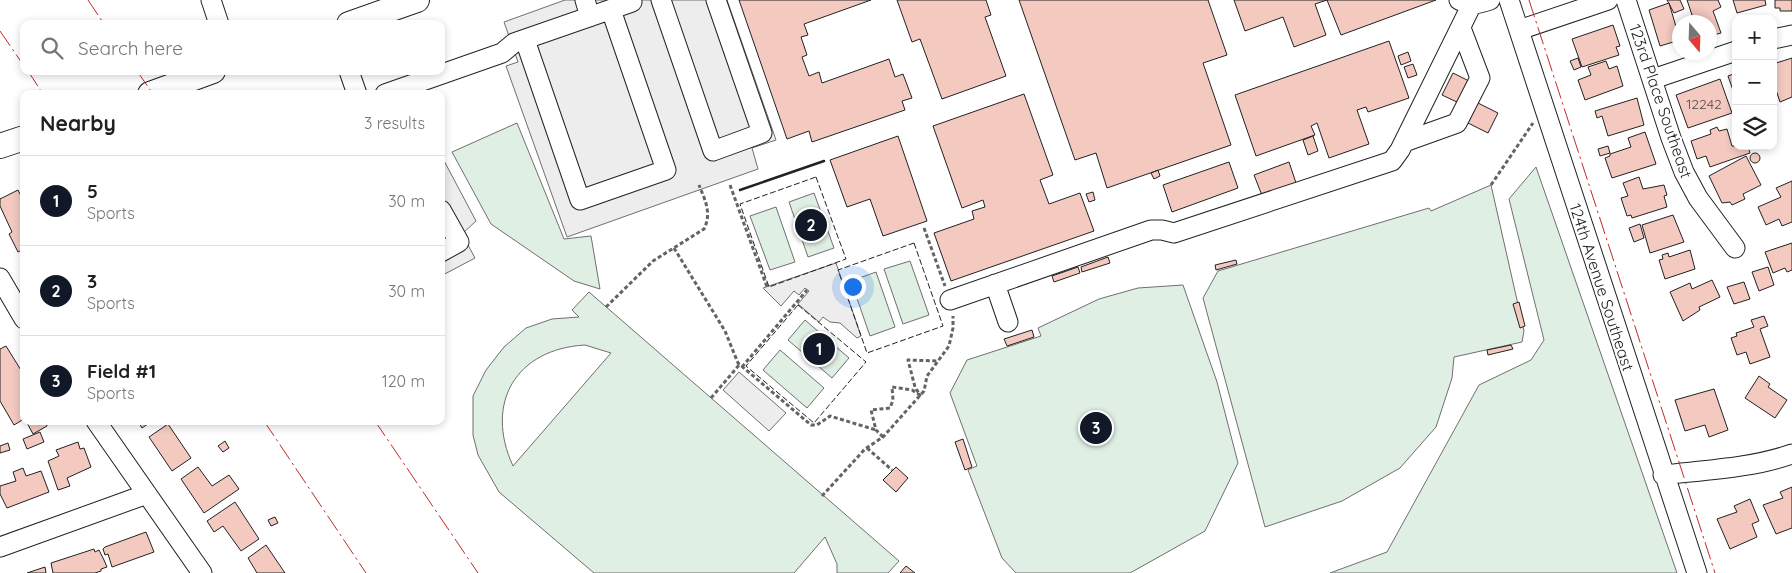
<!DOCTYPE html>
<meta charset="utf-8">
<style>
:root{--surface:#fff;--page:#f6f6f6;--text:#202124;--muted:#757577;--line:#e0e0e0;--accent:#111827}
body{margin:0;font-family:Quicksand,sans-serif;background:var(--page);color:var(--text)}
.controls{position:absolute;right:15px;top:15px;display:grid;overflow:hidden;border-radius:10px;box-shadow:0 2px 8px #0003}
.controls button{width:45px;height:45px;display:grid;place-items:center;padding:0;border:0;border-bottom:1px solid var(--line);background:var(--surface);color:var(--text);font:25px sans-serif}
.compass{position:absolute;left:1672px;top:15px;width:45px;height:45px;border-radius:50%;background:var(--surface);box-shadow:0 2px 8px #0003;rotate:161deg}
.you{position:absolute;left:852px;top:286px;width:18px;height:18px;margin:-12px;border:4px solid #fff;border-radius:50%;background:#1a73e8;box-shadow:0 0 0 8px #1a73e833}
.badge{display:grid;place-items:center;width:32px;height:32px;border-radius:50%;background:var(--accent);color:#fff;font-size:16px;font-weight:700}
.pin{position:absolute;translate:-50% -50%;border:2px solid #fff;box-shadow:0 1px 5px #0006}
.list{margin:0;padding:0;list-style:none}
h2{display:flex;justify-content:space-between;align-items:center;height:65px;margin:0;padding:0 20px;font-size:21px}
h2 small{font-size:16px;font-weight:400;color:var(--muted)}
.list li{display:grid;grid-template-columns:32px 1fr auto;gap:15px;align-items:center;box-sizing:border-box;height:90px;padding:0 20px;border-top:1px solid var(--line)}
.list b{display:block;font-size:19px;white-space:nowrap}
.list p{margin:0;font-size:16px;white-space:nowrap;color:var(--muted)}
.list em{font-size:16px;font-style:normal;color:var(--muted)}
.icon{flex:none;width:28px;height:28px;fill:none;stroke:currentColor;stroke-width:2;stroke-linecap:round;stroke-linejoin:round}
.map{position:relative;flex:none;width:1792px;height:573px;overflow:hidden}
.search{position:absolute;background:var(--surface);box-shadow:0 2px 8px #0003;left:20px;top:20px;width:425px;height:55px;display:flex;align-items:center;gap:12px;box-sizing:border-box;padding:0 18px;border-radius:10px;color:var(--muted);font-size:19px}
.panel{position:absolute;background:var(--surface);box-shadow:0 2px 8px #0003;left:20px;top:90px;width:425px;height:335px;border-radius:10px}
.map>svg:first-child{display:block}
</style>
<div class="map">
<svg width="1792" height="573" viewBox="0 0 1792 573">
<rect width="100%" height="100%" fill="#fff"/>
<path fill="#e0efe3" stroke="#6f6f6f" fill-rule="evenodd" d="M517 123 564 239 591 236 600 289 574 281 491 224 452 152Z
M1536 167 1677 573H1330L1387 552 1479 385 1531 360 1544 340 1509 199Z
M1491 185 1524 331 1522 342 1454 357 1452 378 1436 427 1400 468 1342 501 1265 527 1203 298 1218 271 1429 208 1431 211Z
M814 193 834 248 808 257 789 202Z
M776 207 795 262 770 270 750 216Z
M910 261 929 315 903 324 884 269Z
M876 272 895 327 870 336 851 281Z
M1183 285 1217 382 1238 463 1205 531 1130 573H1016L1002 558 968 470 977 466 950 393 967 360 1041 336 1038 328 1099 299 1138 288Z
M589 292 899 561 888 573H837V564L825 537 794 573H594L499 492 478 455 473 435V396L486 370 504 347 526 328 552 319 579 317 572 310ZM585 345 611 353 513 466C484 403 516 349 585 345Z
M805 320 849 358 832 378 788 340Z
M780 350 824 388 807 408 763 370Z"/>
<path fill="#ededed" stroke="#6f6f6f" d="M565 0H727L776 140 752 148 758 169 567 237 506 66 518 62 504 22Z
M441 155 476 221 462 234 475 258 441 276Z
M836 263 861 336 857 338 840 323 830 322 823 317 819 322 798 304 809 291 805 288 799 295 794 291 781 306 763 288Z
M739 372 786 413 769 431 723 390Z"/>
<path fill="#f3c9c0" stroke="#222" d="M739 0H871L804 24 808 35 801 37 807 55 802 57 809 76 819 72 822 83 889 59 895 77 903 74 912 98 902 101 905 110 812 142 809 131 787 139Z
M897 0H986L991 15 985 17 1006 76 942 99 920 39 912 42Z
M1019 0H1208L1227 55 1203 63 1231 145 1107 188 1096 153 1075 160Z
M1234 0H1327L1315 4 1326 35 1294 47 1283 17 1245 31Z
M1327 0H1436L1341 35Z
M1667 0H1680L1684 9 1674 13Z
M1687 0H1718L1721 7 1713 11 1721 33 1710 36V22H1691L1694 21Z
M1733 0H1765L1766 5 1737 13Z
M1775 0H1792V11H1780V8H1775Z
M1669 3 1680 40 1660 46 1649 10Z
M1613 25 1620 46 1616 47 1619 55 1582 67 1572 39Z
M1389 41 1409 98 1368 112 1366 107 1357 110 1369 144 1329 158 1317 123 1311 126 1315 135 1256 156 1235 95Z
M1408 52 1411 61 1401 65 1398 56Z
M1578 58 1581 67 1574 70 1570 61Z
M1792 58V97L1780 102 1773 81V64Z
M1606 61 1609 69 1617 66 1623 86 1585 100 1578 80 1591 75 1588 67Z
M1413 64 1417 75 1408 78 1404 67Z
M1453 73 1469 81 1459 103 1442 95Z
M1736 73V99L1728 76Z
M1720 79 1732 113 1688 128 1676 95Z
M1024 94 1053 175 1040 180 1049 204 1080 193 1094 231 951 281 934 233 974 219 972 211 985 207 983 200 962 208 933 126Z
M1637 98 1644 125 1608 136 1602 116 1597 118 1595 111Z
M1476 102 1498 113 1488 133 1466 122Z
M1717 127 1719 131 1727 129 1732 146H1748L1750 153 1710 167 1706 156 1697 159 1691 141 1711 134 1710 130Z
M1645 132 1656 164 1612 178 1605 158 1610 156V154L1631 147 1628 138Z
M898 136 927 221 883 236 870 199 847 207 830 160Z
M1313 136 1318 151 1308 155 1303 140Z
M1608 146 1610 153 1600 156 1598 149Z
M1750 158a5 5 0 1 1 10 0a5 5 0 1 1-10 0Z
M1746 156 1761 185 1743 194 1745 199 1732 205 1730 202 1722 203 1709 176Z
M1229 162 1238 188 1172 212 1163 185Z
M1289 162 1297 186 1263 198 1254 175Z
M1158 170 1160 176 1154 179 1151 173Z
M1639 177 1643 189 1664 185 1667 195 1664 196 1667 207 1632 218 1631 215 1627 216 1621 198 1628 196 1623 183Z
M1792 181V222L1782 226 1779 219 1766 225 1758 207 1781 197 1776 188Z
M18 190 24 202V249L18 252 9 234 12 232 0 206V199Z
M1093 192 1095 200 1089 202 1086 194Z
M1673 215 1684 242 1650 253 1642 225Z
M1640 224 1644 238 1634 242 1629 228Z
M1792 243V270L1787 272 1785 268 1773 273 1765 252Z
M1690 250 1695 269 1665 279 1659 260 1663 259 1662 255 1668 253 1669 257Z
M1108 257 1110 263 1082 272 1081 267Z
M1236 260 1237 264 1216 270 1215 265Z
M1078 267 1080 273 1054 282 1052 276Z
M1768 267 1774 285 1759 291 1752 272Z
M1712 280 1720 297 1699 307 1700 310 1683 321 1670 292 1690 283 1692 289Z
M1744 282 1750 299 1734 304 1727 287Z
M1519 302 1525 326 1520 328 1513 304Z
M1764 316 1768 326 1760 329 1770 357 1750 364 1746 352 1737 355 1731 338 1737 336 1736 333 1754 327 1751 320Z
M1032 330 1034 337 1007 346 1004 339Z
M1511 345 1513 349 1488 355 1487 350Z
M6 346 24 375V419L14 425 0 401V349Z
M1759 376 1770 384 1768 387 1787 400 1775 418 1745 398Z
M1714 389 1728 430 1709 437 1705 425 1685 431 1675 400Z
M26 421H46L47 426 33 434Z
M138 421H152L142 428Z
M168 424 191 458 172 471 149 437Z
M40 432 44 442 27 449 23 439Z
M963 439 972 467 965 470 955 442Z
M225 441 229 448 223 452 218 446Z
M78 442 80 449 84 448 91 467 67 478 70 486 58 490 48 461 59 456 56 450Z
M8 443 10 450 0 453V446Z
M198 467 212 486 229 475 239 489 204 513 181 479Z
M896 467 908 478 896 492 883 480Z
M23 468 26 476 41 471 49 492 7 508 0 494V486L16 481 13 472Z
M1792 487V528L1776 534 1763 505 1783 498 1780 492Z
M1750 499 1759 521 1752 524 1757 537 1730 549 1717 519 1737 512 1734 506Z
M235 502 259 539 241 551 223 526 214 532 207 521Z
M275 517 278 523 271 526 268 520Z
M146 532 154 552 112 567 108 554 105 555 103 549 105 547Z
M266 545 285 573H257L248 558Z
M94 549 95 552 99 550 104 560 107 567 101 569V571L95 573H53L51 563Z
M906 566 915 573H900Z
M45 567 46 573H27Z"/>
<g fill="none" stroke-linecap="round" stroke-linejoin="round">
<defs>
<path id="minor" d="M211 0 219 24
M585 0 590 17
M661 0 713 151 762 133 716 0
M1459 0C1470 6 1479 4 1490 0
M1509 0 1697 573
M1626 0 1671 138 1684 172 1698 198 1735 248
M1519 30 1608 0
M1773 39 1792 35
M525 40 580 200 666 170 611 10
M349 71 357 94
M1653 79 1736 51
M385 94 502 53 514 43 632 2
M1404 142 1457 123 1480 78 1461 28
M441 210 459 242 441 252
M0 278 24 319
M995 284 1008 322
M950 300 1151 230H1162L1174 233 1392 161 1400 150 1472 4
M96 421 202 573
M1663 475C1706 470 1752 468 1792 454
M0 547 147 494"/>
<path id="major" d="M349 24 417 0
M150 94 213 71
M0 146 24 138"/>
</defs>
<use href="#minor" stroke="#222" stroke-width="21"/>
<use href="#major" stroke="#222" stroke-width="26"/>
<path stroke="#646464" stroke-width="3" stroke-dasharray="4 2.5" stroke-linecap="butt" d="M730 185 767 287
M1491 185 1533 123
M924 228 945 286
M674 248 725 331 738 363 811 425H817L830 416 876 430
M606 307 653 261 704 229C712 213 705 200 699 185
M742 367 807 290
M711 398 740 364
M883 437 876 430 871 410 890 408 893 400 892 387 912 390 920 395 915 387 908 360 938 361
M867 448 892 470
M822 496 865 449 883 437 924 391 927 376 949 346 953 328V316"/>
<use href="#minor" stroke="#fff" stroke-width="19"/>
<use href="#major" stroke="#fff" stroke-width="24"/>
<path stroke="#222" stroke-width="1" stroke-dasharray="6 2.5" stroke-linecap="butt" d="M816 177 846 259 769 287 740 204Z
M914 243 943 326 867 353 838 270Z
M798 305 866 362 814 423 746 366Z"/>
<path stroke="#222" stroke-width="2.5" d="M740 190 824 161"/>
<path stroke="#c62828" stroke-width="1" stroke-dasharray="18 4 2.5 4" stroke-linecap="butt" d="M88 0 104 24
M1529 0 1715 573
M0 31 24 66
M28 71 43 94
M137 71 153 94
M264 421 366 573
M375 421 478 573"/>
</g>
<g text-anchor="middle" dominant-baseline="central" stroke-width="4" stroke-linejoin="round" paint-order="stroke">
<g font-size="14" fill="#564c4a">
<text x="1704" y="104">12242</text>
</g>
<g font-size="16" fill="#222" stroke="#fff">
<text transform="translate(1661 101) rotate(71)">123rd Place Southeast</text>
<text transform="translate(1602 287) rotate(72)">124th Avenue Southeast</text>
</g>
</g>
</svg>
<div class="controls">
<button>+</button>
<button>−</button>
<button><svg class="icon" aria-label="layers" viewBox="0 0 24 24"><path d="M12 4l9 5-9 5-9-5zM3 14l9 5 9-5"/></svg></button>
</div>
<svg class="compass" viewBox="-18 -18 36 36"><path d="M0-13l5 13h-10z" fill="#e53935"/><path d="M0 13l5-13h-10z" fill="#757577"/></svg>
<div class="you"></div>
<div class="pin badge" style="left:819px;top:349px">1</div>
<div class="pin badge" style="left:811px;top:225px">2</div>
<div class="pin badge" style="left:1096px;top:428px">3</div>
<div class="search"><svg class="icon" aria-label="search" viewBox="0 0 24 24"><circle cx="10" cy="10" r="6"/><path d="M15 15l6 6"/></svg>Search here</div>
<section class="panel">
<h2>Nearby<small>3 results</small></h2>
<ul class="list">
<li><span class="badge">1</span><div><b>5</b><p>Sports</p></div><em>30 m</em></li>
<li><span class="badge">2</span><div><b>3</b><p>Sports</p></div><em>30 m</em></li>
<li><span class="badge">3</span><div><b>Field #1</b><p>Sports</p></div><em>120 m</em></li>
</ul>
</section>
</div>
